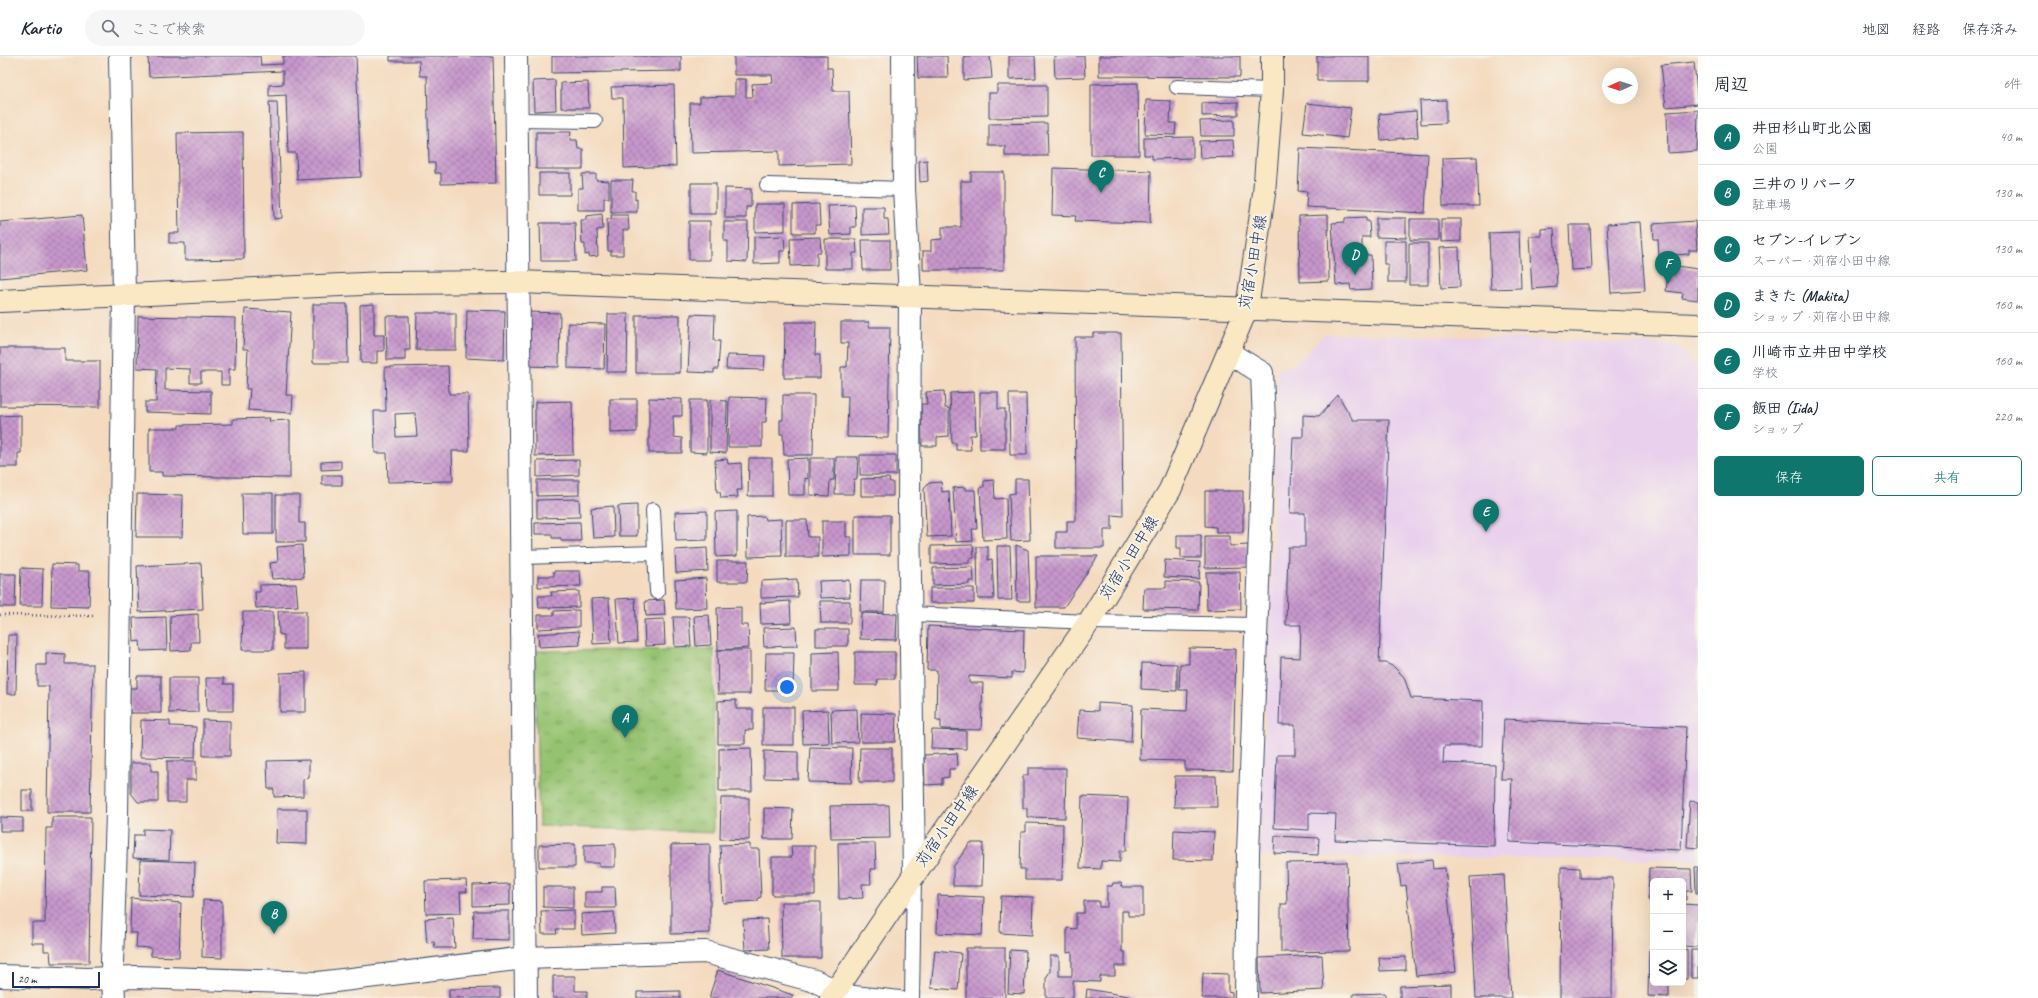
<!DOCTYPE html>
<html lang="ja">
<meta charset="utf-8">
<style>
:root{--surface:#fff;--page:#f6f6f7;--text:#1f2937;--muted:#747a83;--line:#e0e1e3;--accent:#0f766e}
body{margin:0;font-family:Caveat,"Klee One",sans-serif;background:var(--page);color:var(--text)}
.controls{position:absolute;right:12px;bottom:12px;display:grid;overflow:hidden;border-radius:6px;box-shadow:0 4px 16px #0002}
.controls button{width:36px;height:36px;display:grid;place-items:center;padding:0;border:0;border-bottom:1px solid var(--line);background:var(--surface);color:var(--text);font:20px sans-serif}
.compass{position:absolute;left:1602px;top:12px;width:36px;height:36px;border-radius:50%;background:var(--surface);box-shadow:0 4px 16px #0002;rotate:267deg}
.scale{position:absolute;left:12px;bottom:10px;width:88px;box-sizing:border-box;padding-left:4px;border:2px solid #1b2f5e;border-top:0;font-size:11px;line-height:14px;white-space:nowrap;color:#1b2f5e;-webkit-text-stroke:3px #f7f3e8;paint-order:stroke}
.you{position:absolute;left:787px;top:631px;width:14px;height:14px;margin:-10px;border:3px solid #fff;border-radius:50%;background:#1a73e8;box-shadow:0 0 0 6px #1a73e833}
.badge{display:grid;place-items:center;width:26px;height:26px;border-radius:50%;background:var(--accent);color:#fff;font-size:13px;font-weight:700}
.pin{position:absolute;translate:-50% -33px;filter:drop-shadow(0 1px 2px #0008)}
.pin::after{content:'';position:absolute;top:21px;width:14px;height:12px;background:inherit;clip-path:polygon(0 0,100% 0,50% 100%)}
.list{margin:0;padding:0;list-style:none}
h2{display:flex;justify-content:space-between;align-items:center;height:52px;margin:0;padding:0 16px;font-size:17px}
h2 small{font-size:13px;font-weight:400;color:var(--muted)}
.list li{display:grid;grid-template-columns:26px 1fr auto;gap:12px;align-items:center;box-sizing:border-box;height:56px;padding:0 16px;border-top:1px solid var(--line)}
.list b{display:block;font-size:15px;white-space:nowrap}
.list p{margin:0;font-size:13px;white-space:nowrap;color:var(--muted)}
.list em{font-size:13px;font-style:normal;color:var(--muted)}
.actions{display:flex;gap:8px;padding:12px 16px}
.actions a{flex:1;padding:9px 0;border:1px solid var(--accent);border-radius:6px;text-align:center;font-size:14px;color:var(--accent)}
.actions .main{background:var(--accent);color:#fff}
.icon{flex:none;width:22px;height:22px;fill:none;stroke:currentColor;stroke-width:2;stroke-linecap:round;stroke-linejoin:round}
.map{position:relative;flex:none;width:1698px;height:942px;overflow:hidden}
header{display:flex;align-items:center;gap:24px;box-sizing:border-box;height:56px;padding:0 20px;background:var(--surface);border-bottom:1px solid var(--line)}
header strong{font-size:19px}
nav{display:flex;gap:22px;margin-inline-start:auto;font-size:14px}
.search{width:280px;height:36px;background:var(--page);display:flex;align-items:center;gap:10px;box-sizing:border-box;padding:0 14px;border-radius:22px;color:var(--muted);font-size:15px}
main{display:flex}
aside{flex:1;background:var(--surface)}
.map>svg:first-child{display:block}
</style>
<header>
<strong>Kartio</strong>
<div class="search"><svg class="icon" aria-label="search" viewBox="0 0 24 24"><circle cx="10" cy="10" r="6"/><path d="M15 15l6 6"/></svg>ここで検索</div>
<nav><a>地図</a><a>経路</a><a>保存済み</a></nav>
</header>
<main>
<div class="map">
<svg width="1698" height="942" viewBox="0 0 1698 942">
<defs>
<pattern id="park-tufts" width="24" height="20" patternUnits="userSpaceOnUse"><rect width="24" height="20" fill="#95c270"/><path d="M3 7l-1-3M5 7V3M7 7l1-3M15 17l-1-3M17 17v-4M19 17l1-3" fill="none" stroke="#799e5f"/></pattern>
<pattern id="building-cross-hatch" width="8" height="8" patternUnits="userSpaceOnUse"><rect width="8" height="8" fill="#c797cc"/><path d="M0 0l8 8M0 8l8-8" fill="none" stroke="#a17ca9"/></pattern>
</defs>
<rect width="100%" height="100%" fill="#f7f3e8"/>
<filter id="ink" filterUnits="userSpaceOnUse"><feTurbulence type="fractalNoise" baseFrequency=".025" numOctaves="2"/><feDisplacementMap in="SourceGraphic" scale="8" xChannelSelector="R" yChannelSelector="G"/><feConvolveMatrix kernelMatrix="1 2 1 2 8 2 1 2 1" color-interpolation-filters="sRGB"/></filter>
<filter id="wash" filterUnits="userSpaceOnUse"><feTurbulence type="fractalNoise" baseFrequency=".012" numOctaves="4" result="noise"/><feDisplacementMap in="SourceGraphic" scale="16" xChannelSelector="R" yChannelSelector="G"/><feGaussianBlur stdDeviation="0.9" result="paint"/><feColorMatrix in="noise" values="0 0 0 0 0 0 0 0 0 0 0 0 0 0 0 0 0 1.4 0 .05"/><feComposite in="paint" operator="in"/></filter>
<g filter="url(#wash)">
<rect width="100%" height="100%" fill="#f4dbbf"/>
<path fill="#e9d1ed" d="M1324 278 1475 281 1677 289 1698 313V804L1258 800 1270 572 1278 313 1290 310 1302 302Z"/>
<path fill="url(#park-tufts)" stroke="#587867" d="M714 593 713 777 539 770 534 595Z"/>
<g id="blocks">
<path fill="url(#building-cross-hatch)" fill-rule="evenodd" d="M148 0H260L261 9 283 8V0H356L361 121 297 124 296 97H288L286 39 269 40V29L283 28V15L149 21Z
M390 0H493L496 127 441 128V117H435V107H429L427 20H420L419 5H390Z
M552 0H681V15L552 17Z
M734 0H827V12H832L833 35H849L851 108 779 110V95L691 97 690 47H700V41L735 40V23H746V41H753L752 28 773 27 772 19H734Z
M917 0H947L948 22H918Z
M964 0H990L992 22 964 24Z
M1009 0H1035L1036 22 1009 23Z
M1054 0H1084L1085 21 1055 22Z
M1099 0H1240V21L1099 20Z
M1317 0H1369V25H1317Z
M1694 6 1698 48 1666 51 1661 9Z
M555 24 556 54 534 55 533 25Z
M588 26 589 52H561V27Z
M1138 27 1139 99H1091V28Z
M674 29 676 110 624 112 623 42H612L611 31Z
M997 29H1047V61L989 62V37H997Z
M1146 44 1171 45 1170 67H1176L1175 79 1145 78Z
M1446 44V67L1421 68 1420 45Z
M269 46H277L282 162 274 163Z
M1238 46V59L1202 60V47Z
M1307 47 1351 52 1347 82 1303 77Z
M1698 54 1697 95 1668 97 1667 56Z
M1416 55 1418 81 1381 84 1379 58Z
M1234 64V80H1201L1200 65Z
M1047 67 1048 100H1005V90H989V68Z
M243 76 244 203 185 204V187H169V177H179L177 77Z
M536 76H571L570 84H577L578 93H583V113H536Z
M1193 81V102L1152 103V99H1144V82Z
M1233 84 1234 101 1200 102 1199 85Z
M1300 92 1428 98 1425 157 1306 151 1307 136 1298 135Z
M1477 101 1479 150H1443L1442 102Z
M927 104 928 125 920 126 919 105Z
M1053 112 1151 115 1150 167 1075 165 1076 160 1052 159Z
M971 116H1004V214H923V195H931V184L942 183V171H961V125H971Z
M539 117H570V139H539Z
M582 118H596V124L609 125V142H604V154H578V132H583Z
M611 124H633L632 135H635V144L637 143V156H611Z
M691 127H716V158H691Z
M725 132 751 133V151H746V162H725Z
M755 148H785V175L755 176Z
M819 148 820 169H815V177H793V149Z
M855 149 856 171H851V178L830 179 828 150Z
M862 151H884V163H888L889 178 862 179Z
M602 158 603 173 597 174 598 200 589 201V198L585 199V188H582L581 164H586V160Z
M82 159 87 214 0 222V166Z
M611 159H628L629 174H623V199H611V195H608L607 163H612Z
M1328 159 1329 225 1300 226 1299 160Z
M1366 161V165H1369L1370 181H1362V199H1371L1372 233 1351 234 1350 228 1336 229 1332 167 1345 166V162Z
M1376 162H1406V182L1376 181Z
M1410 163H1438V184H1410Z
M1441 163H1461V185L1441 186Z
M689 165H710V204H689Z
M1695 165 1697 194H1689V198L1659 200 1658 183H1654L1653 168Z
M724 166H748L747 206 728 205V185H724Z
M1640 166 1645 235 1611 237 1607 168Z
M540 167H575L576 205H541Z
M1569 169H1590L1592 213 1571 214Z
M1554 172 1557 231 1532 233 1529 180H1541V173Z
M1519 176 1521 232 1491 233 1489 177Z
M784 180 785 195H780V207L754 208V181Z
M820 181 821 196H817V209L791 210 790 182Z
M825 183H856L857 197H853V213H825Z
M862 184H890V214H863Z
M1384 185H1406V226H1388V208H1384Z
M1409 187H1428V229H1409Z
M1459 191 1460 231 1441 232 1439 192Z
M1669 209 1698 213V244L1682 242 1683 237 1666 235Z
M313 248H347L348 307H313Z
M374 248V279H384V295H377V307H361L360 249Z
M245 253 291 256 286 339H293L292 357 248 354 250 333H246L248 293H243Z
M467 254 505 255 504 304 466 302Z
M528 256 560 257 559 311 527 310Z
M417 257H456V294H416Z
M608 258H628L627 316H607Z
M691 258 715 259 714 285H720L718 313H714V317L688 316Z
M636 259H680V317H636Z
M138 260 236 262 235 313H229V329H221V316H201V327H190V313L165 312V334L211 335V358L145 356V346H156L157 313 137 312Z
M386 260H409L410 294H405V304H387Z
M785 266H816L815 299H820V322H784Z
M841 266H869V271H890L888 382 847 381 848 340H841V311H847L848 287H841Z
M568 267 605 268 604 313 568 312Z
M1093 277H1121L1123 460 1112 459V474H1104V492H1056V476H1067V465H1076L1075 281H1093Z
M0 292H65V305H100V351L0 350Z
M727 299 765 300 764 314 726 313Z
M448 310 449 338H468L469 395H452L453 425 388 426 387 397H375L374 355H386L385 311ZM415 357 417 380 396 381 395 358Z
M944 335 945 352H949V380L937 381V390H922L921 348H927L926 336Z
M974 336 976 379H970L971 394H956V387H952L950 337Z
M980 336H998V353H1005V393H980Z
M1009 338H1026L1027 399H1010Z
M783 339H814L813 399H784L783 378H780V364H783Z
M1338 339 1353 364H1389L1379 607H1386L1394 611 1404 621 1411 642 1483 645 1482 690H1444L1443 707 1495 709 1494 790 1335 784 1336 758 1309 757V774L1274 772 1277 699H1295V669H1279L1281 601 1300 602 1301 569H1286L1288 491H1305V457H1290L1293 381H1303V359L1319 360Z
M729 341 767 342 766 366H762V391H728Z
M649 342 682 343V360H673L674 381 682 382V397H649Z
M610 343H637V376L610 377Z
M690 344H707V397L690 396Z
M710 344 727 345 726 397 710 396Z
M572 345 573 399 535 400V346Z
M21 359V397H18V411H0V360Z
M270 362 269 365 290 364V422L162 420V416H149V372H179V369L233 368V363Z
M860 399H896V419H860Z
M836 401H858L857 423H854L853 438H835Z
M749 402H772V440H748Z
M808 402V423L805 422V439H788L787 403Z
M810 402H834V424H830L829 440 810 439Z
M727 403 728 408 741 407 742 434H737L738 441 721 442 720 436H717L715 404Z
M579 404V419L537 421V405Z
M341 405V413L321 414V406Z
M322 419H342V429H322Z
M889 422 890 426H893V440H861V423Z
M1015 423H1028L1030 484 1011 485 1009 438 1015 437Z
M537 424H579V439L537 440Z
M994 424 995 443 1006 442 1007 483 983 484 980 432 984 431V425Z
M941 426 942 436 949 435 951 480 927 481 924 433 929 427Z
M965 431V434H975L977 473H972L973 485 956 486 953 432Z
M1205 435H1243V476H1216V471L1205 470Z
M242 437H273V478H243Z
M137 438 183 439 182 481H136Z
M276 439H299V467H305V486H276Z
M579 443 580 461 537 462V444Z
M637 449V480H619L618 450Z
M613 450 614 481 593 482 591 452Z
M707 455V484L676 485 675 456Z
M737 455V500L716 501 715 456Z
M855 459H890V499H855Z
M764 460 765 464 781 463 782 500 748 501 747 461Z
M786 464H807L808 481H818V501H786Z
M822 465H846V481H851V500L822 501Z
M580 466 581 485H561V482H552V478H535V467Z
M1177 479H1201V502H1181V492H1177Z
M1205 480H1230V490L1248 489V511L1205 512Z
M302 489 304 521 272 523 270 507 278 506 277 491Z
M973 489 974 502 969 503V507L931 508V490Z
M1016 489 1028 494 1030 545H1017Z
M997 490H1010L1012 544H998Z
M977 491H988V504L992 503 994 543H978Z
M707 492 708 515 676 517 675 494Z
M1036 500H1098L1064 551H1036Z
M1165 504 1200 506 1199 523 1164 521Z
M717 505H748L747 526H717Z
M201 507 203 553 139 556 137 510Z
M52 508 78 509V515H90L89 551 51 550Z
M973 511 974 525H969V528L933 529V512Z
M21 512 43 513 42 550H20Z
M554 515H580L581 530 538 531V520H554Z
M1206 516H1240L1241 553 1207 554Z
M0 518H16L15 551H0Z
M706 522 707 552 676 553 675 524Z
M797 523 798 541 761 542V525Z
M849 524 850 541 820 542 819 525Z
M861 524H885L884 556H860Z
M1166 525 1199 526 1198 554 1143 553 1144 532H1166Z
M296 528 298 550 256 552 255 536H260V529Z
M930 532H974V547H930Z
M579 535V551L539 552 538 540H552L551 536Z
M609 542 611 587 593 588 591 543Z
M635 542 637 586 619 587 616 543Z
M664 544 665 559 646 560 645 545Z
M790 545 791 567 761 568 760 547Z
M820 545H850V567H821Z
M741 551V569H748L749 592 718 594 717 552Z
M579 554V571L538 573V559H554V555Z
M278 555H306V593H284V579L279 578Z
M243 556H273V594H242Z
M861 557 897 558 896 584 860 583Z
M198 558 199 586H191V594L171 595 170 560Z
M709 559 711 589 696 590 694 560Z
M166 561 167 594 141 595 140 585 134 586 133 562Z
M673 561H689L691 590 675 591Z
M664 563 665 589 645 590 644 564Z
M928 570 1024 574 1023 617 1012 616V622L969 620V627H983L981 674 941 673V664H936L937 614H927Z
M796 571 797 590 764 591 763 572Z
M816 573H848V590H816Z
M579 575 580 589 539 591 538 578Z
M8 579H17L16 638H7Z
M1189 592 1236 593 1233 715 1185 714V705L1140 704 1141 653 1187 655 1188 634H1179L1180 608H1189Z
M717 594H750V638H718Z
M838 596 839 635H812V597Z
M855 596H895V623H878L877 629H855Z
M46 597 65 598V608H93L90 756H47L49 630H37V609H46Z
M766 597H794L793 634H765Z
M1142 607 1177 608V635L1141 633Z
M306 616V656H280V617Z
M137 620H161V657H130V632H137Z
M169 622H198V656L169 657Z
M206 622H224V628H233V655H207Z
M736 644V653H753V674H745V688H718V645Z
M1098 647 1133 649 1131 686 1077 682 1079 654 1098 655Z
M763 651H794V689H763Z
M857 653 858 686 832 687 831 654Z
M828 654 829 687 803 688 802 655Z
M861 657 896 658 895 686H861Z
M1504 663 1686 671 1681 794 1509 786 1512 723H1501Z
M141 664 170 665V670L196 671 195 702 140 701Z
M203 664 230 665V700H203Z
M932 674 966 675V693L931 692Z
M810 691 852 692 851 727 808 726Z
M751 692 752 735H719V693Z
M860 692H892V726H859Z
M764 695 798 696V723L764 722Z
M957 697 958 709 954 713H949V721L942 722V728L925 729 924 699Z
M309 704V722L303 723V740L274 741V733H268L267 705Z
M167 705H196V724H186V746H167Z
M131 707H151V715H158V746H138L131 737Z
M1028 712H1066L1065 762 1027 761V752H1023V719H1028Z
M1175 720H1216L1217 751H1174Z
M22 734H32V755H22Z
M1082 740 1128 742 1126 795 1120 794V806L1101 805V813L1080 812Z
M721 742H749V784L720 783Z
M1690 745 1698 746V792L1687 791Z
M889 749 890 782 831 783 830 750Z
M764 752 793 753 792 783H764Z
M277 753H307V788L276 787Z
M0 761 23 762V775H0Z
M52 761H91L89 907H51L50 895H44V887H32V867H45L46 772H52Z
M1026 767 1063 768 1062 824H1025V813H1020L1021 776H1026Z
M143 773 170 774 169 804 133 802 134 779H143Z
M1174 774 1214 776 1213 805 1173 804Z
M1275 780 1319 782 1318 799 1274 797Z
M838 787H875L876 813H870L871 828H862L863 842 839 843Z
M970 787H983L982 830H953V811Z
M575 788V811H539V789Z
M615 788V811H599V807H584V789Z
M710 788V877L671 878V789Z
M750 788V793H759L761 841 758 842V845L723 847 720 789Z
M791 790H815V839H772V801H792Z
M140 804 195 806 194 841 139 839Z
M1432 804 1433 813 1445 812 1456 916 1416 920 1406 829 1401 830 1398 808Z
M1347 806 1349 895 1281 896V848H1287L1286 807Z
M1561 811 1580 812V822H1613L1612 942H1560Z
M1695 811H1698V837H1696Z
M1649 812 1691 813 1692 835H1686V844H1683V825H1653V844H1648Z
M1504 819 1511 942H1476L1470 821Z
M466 824 467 836H460L461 857 426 858 425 825Z
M1113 827H1121L1122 831H1143V860H1128V855H1122V896H1125V910H1115V920H1100V926L1073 925V942H1046V922L1050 915V900H1059V920H1072V896L1067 897V872L1076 873V857H1084V845H1099V851H1107V830H1112Z
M510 828V849L473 850V829Z
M543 831H573V852L543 851Z
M602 831H615L616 852H585V836H602Z
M938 839 984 841 982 879 937 877Z
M1001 840 1033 841 1032 879 1000 877Z
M131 842 181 847 179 901 151 900V892L136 891 137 877H130Z
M203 844 222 845V902L202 901Z
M781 846H821V902H782Z
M1683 848 1698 849V891L1683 890Z
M574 854V873H556L557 878H542L541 855Z
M474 855H509V884L473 883Z
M614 856 615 877 582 879 581 858Z
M453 861 455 892H435L434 886 427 887 425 863Z
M767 863 769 893 745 894 743 864Z
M966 892H1005V942H966Z
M1687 893V923H1683V894Z
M935 894 961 897 958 934 931 932Z
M1010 894 1026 895 1024 938 1008 937Z
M1649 894H1653V927H1669V941L1648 940Z
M1691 894H1698V922H1691Z
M1322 899 1324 934 1260 937 1259 902Z
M1406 901V914L1380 915 1379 902Z
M718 914 793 939 791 942H710V938Z
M1203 917 1228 918V935L1232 936V942H1202Z
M553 920H575V935H587V942H553Z
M1451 928V942H1400V930Z
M500 932V942H449V933Z
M1087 933 1133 941V942H1086Z
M680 935V942H637V936Z
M1385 937V942H1353V938Z"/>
</g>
</g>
<g filter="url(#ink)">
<use href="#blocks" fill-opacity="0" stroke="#3c496d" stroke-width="1"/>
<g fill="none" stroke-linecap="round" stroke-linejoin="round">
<defs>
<path id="lane" d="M1177 31 1272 34
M516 64 595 65
M767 129 904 133
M653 454 657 536
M522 501 655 497
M911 558 1089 566 1256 569
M836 935 900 942
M912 942 914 821"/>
<path id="street" d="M516 0 526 942
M903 0 904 133 910 239 909 449 914 819
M1229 297 1262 317 1264 367 1248 797 1246 942
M0 920 87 923 135 921 318 927 525 902 705 896 815 925 836 935
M114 942 112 906 117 758 124 238 120 0"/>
<path id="secondary" d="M0 245 384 227 518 226 1698 269
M831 942 914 819 1089 566 1170 434 1247 252 1264 138 1272 34V0"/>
</defs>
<use href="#lane" stroke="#3c496d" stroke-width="16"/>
<use href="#street" stroke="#3c496d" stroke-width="24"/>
<use href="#secondary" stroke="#3c496d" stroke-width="24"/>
<path stroke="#3c496d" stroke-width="2.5" stroke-dasharray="1 3" stroke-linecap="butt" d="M0 559 93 560"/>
<use href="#lane" stroke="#fff" stroke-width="14"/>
<use href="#street" stroke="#fff" stroke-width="22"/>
<use href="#secondary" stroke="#fae7c3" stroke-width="22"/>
</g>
</g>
<g text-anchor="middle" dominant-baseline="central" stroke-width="4" stroke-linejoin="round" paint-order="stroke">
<g font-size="16" fill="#1b2f5e" stroke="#f7f3e8">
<text transform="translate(1253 206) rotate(-80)">苅宿小田中線</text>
<text transform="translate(1129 502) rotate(-58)">苅宿小田中線</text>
<text transform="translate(947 770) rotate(-55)">苅宿小田中線</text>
</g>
</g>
</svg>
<div class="controls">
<button>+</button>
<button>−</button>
<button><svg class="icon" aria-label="layers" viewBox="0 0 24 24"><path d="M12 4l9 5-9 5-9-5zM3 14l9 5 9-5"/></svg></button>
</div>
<svg class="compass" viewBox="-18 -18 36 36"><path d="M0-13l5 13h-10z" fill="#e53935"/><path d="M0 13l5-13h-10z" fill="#747a83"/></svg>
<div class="scale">20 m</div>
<div class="you"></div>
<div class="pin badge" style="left:625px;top:682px">A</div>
<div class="pin badge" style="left:274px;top:878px">B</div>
<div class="pin badge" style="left:1101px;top:137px">C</div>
<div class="pin badge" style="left:1355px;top:219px">D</div>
<div class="pin badge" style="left:1486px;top:476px">E</div>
<div class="pin badge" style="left:1668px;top:228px">F</div>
</div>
<aside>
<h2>周辺<small>6件</small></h2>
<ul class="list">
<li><span class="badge">A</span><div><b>井田杉山町北公園</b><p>公園</p></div><em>40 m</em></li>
<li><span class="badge">B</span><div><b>三井のリパーク</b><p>駐車場</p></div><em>130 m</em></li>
<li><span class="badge">C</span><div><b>セブン-イレブン</b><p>スーパー · 苅宿小田中線</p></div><em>130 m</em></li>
<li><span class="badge">D</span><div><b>まきた (Makita)</b><p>ショップ · 苅宿小田中線</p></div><em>160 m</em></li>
<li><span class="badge">E</span><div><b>川崎市立井田中学校</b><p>学校</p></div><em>160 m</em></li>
<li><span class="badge">F</span><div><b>飯田 (Iida)</b><p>ショップ</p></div><em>220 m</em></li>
</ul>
<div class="actions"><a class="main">保存</a><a>共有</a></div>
</aside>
</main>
